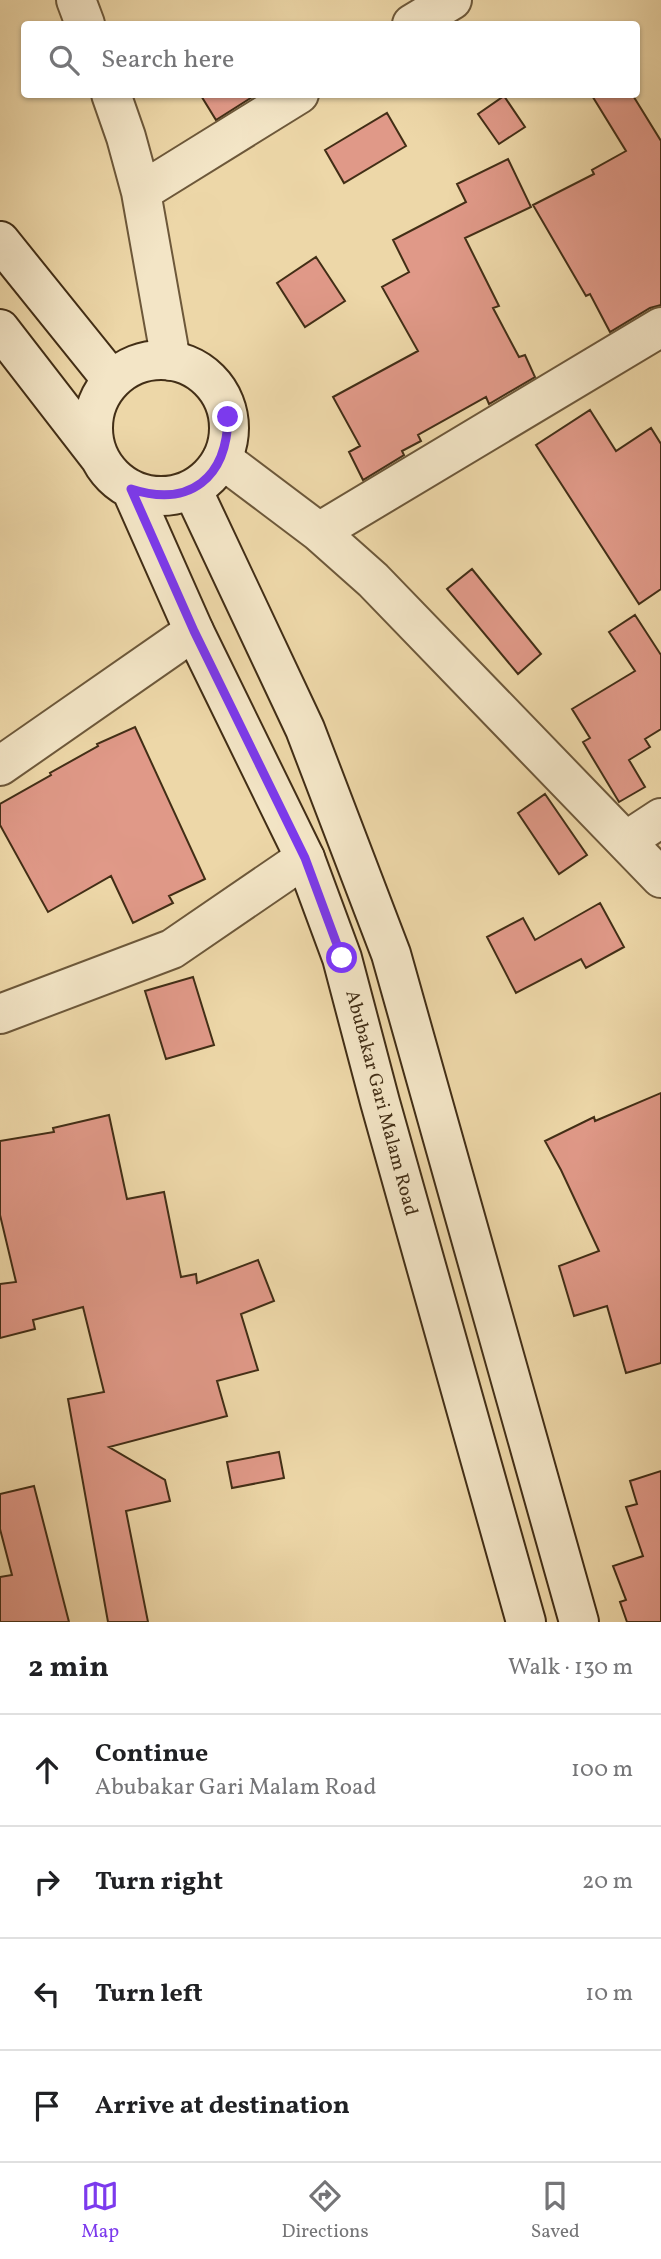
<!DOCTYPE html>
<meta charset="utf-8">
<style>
:root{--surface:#fff;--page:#f6f6f6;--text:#202124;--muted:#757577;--line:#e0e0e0;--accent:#7c3aed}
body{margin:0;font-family:Vollkorn,serif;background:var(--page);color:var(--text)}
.stop{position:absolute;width:21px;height:21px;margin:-16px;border:5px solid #7c3aed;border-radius:50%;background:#fff}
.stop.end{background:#7c3aed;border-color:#fff;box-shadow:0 2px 7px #0008}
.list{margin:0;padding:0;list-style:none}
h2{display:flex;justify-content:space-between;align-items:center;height:91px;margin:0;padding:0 28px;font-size:30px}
h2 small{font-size:23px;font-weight:400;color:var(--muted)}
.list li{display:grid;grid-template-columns:46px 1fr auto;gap:21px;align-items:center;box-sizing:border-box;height:112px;padding:0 28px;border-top:2px solid var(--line)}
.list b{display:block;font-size:26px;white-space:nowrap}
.list p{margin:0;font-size:23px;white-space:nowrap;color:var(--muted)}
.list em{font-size:23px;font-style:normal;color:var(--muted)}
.icon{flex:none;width:38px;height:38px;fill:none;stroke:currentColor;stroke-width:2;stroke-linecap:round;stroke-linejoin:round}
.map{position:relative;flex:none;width:661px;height:1622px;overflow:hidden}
.search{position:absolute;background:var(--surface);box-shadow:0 2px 5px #0004;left:21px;right:21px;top:21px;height:77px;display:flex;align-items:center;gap:18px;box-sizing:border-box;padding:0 24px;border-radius:7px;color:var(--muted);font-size:26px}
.sheet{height:539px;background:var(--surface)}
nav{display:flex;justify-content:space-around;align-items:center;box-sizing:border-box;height:98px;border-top:2px solid var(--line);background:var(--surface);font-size:19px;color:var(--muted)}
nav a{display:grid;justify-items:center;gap:4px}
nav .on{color:var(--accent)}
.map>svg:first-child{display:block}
</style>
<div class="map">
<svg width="661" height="1622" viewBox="0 0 661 1622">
<rect width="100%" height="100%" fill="#edd7a8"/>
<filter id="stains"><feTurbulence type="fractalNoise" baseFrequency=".00286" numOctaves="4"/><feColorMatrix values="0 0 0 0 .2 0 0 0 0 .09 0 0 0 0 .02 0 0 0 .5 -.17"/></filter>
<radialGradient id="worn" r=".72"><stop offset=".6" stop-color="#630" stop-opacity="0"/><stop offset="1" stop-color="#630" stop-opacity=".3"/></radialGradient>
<path fill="#e09988" stroke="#422e16" stroke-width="2" d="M200 94H257L216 120Z
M591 94H632L661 141V305L650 308 610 332 590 294 586 296 533 205 594 174 592 170 626 151Z
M504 96 525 127 499 144 478 114Z
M387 113 406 146 344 183 325 150Z
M508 159 531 207 465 238 499 306 493 308 519 357 525 355 535 377 489 404 486 397 418 435 421 441 402 451 404 455 363 480 349 452 360 446 333 397 418 351 382 287 409 272 393 240 466 202 457 184Z
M316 257 345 301 305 327 277 283Z
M590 410 616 451 651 428 661 444V589L639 604 536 445Z
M472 569 541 654 518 674 447 589Z
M635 615 661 655V729L645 739 650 747 629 760 645 787 619 802 583 742 590 738 572 709 635 671 609 632Z
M135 727 205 879 169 896 173 903 133 923 111 876 48 912 0 825V804L51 775 50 773 98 746 97 744Z
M545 794 587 855 559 874 518 813Z
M600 903 624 947 586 968 581 959 516 993 487 937 523 918 535 940Z
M193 977 214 1045 166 1059 145 991Z
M661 1093V1363L626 1373 607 1306 574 1316 559 1266 599 1251 561 1170 545 1141 594 1117 595 1121Z
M109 1115 127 1199 164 1192 181 1277 196 1274 197 1283 258 1260 274 1301 241 1314 258 1370 217 1381 227 1416 109 1447 165 1480 170 1501 126 1511 148 1622H108L68 1399 104 1392 83 1307 33 1320 35 1329 0 1338V1284L16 1282 0 1215V1141L54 1132 53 1128Z
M279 1452 284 1478 232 1488 227 1462Z
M661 1471V1622H627L620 1602 626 1600 613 1566 643 1556 626 1507 637 1504 630 1481Z
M34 1486 69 1622H0V1577L12 1575 0 1529V1494Z"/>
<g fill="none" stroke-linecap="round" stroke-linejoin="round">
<defs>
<path id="street" d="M76 0 85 24
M412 24 452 0
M111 94 126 137 141 192 299 94
M141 192 171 361
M222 459 319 532 373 580 661 878
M319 532 661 327
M0 766 194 631
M626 841 661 818
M0 1014 172 949 305 858"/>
<path id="secondary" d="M0 241 112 380
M0 329 99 457
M93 428a68 68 0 1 1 136 0a68 68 0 1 1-136 0Z
M131 489 194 631 305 858 342 958 380 1102 526 1622
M192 489 305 729 391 954 579 1622"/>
</defs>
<use href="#street" stroke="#6d583a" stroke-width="42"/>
<use href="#secondary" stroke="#422e16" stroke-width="42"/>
<use href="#street" stroke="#f3e5c6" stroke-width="38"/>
<use href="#secondary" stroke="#f3e5c6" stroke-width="38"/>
</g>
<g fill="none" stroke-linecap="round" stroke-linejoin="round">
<path stroke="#7c3aed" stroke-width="9" d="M228 417C227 478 190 508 131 489L194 631 305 858 342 958"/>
</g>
<g text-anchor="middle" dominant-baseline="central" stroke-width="5" stroke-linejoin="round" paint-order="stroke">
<g font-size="19" fill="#422e16" stroke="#f3e5c6">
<text transform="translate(381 1103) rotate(75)">Abubakar Gari Malam Road</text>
</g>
</g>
<rect width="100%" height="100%" filter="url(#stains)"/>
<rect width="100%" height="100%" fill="url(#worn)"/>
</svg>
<div class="stop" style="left:342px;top:958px"></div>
<div class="stop end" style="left:228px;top:417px"></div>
<div class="search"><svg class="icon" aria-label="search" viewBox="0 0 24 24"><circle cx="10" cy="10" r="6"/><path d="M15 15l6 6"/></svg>Search here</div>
</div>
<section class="sheet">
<h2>2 min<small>Walk · 130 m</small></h2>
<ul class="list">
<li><svg class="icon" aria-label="ahead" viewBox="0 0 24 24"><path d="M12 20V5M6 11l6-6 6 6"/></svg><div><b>Continue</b><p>Abubakar Gari Malam Road</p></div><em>100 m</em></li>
<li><svg class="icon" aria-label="right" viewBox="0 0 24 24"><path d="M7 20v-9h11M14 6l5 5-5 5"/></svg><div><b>Turn right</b></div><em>20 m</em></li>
<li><svg class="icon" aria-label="left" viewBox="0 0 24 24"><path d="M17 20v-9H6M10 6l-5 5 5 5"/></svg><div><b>Turn left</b></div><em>10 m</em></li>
<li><svg class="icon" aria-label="arrive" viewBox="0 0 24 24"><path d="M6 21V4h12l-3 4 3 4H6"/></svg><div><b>Arrive at destination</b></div></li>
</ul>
</section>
<nav>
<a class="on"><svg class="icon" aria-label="map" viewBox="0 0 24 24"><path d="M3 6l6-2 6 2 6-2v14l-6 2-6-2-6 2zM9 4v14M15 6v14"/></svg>Map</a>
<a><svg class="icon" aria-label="directions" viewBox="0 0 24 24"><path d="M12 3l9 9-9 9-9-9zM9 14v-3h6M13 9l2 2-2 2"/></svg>Directions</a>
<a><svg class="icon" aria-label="saved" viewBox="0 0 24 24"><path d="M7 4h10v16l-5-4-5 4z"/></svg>Saved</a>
</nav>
